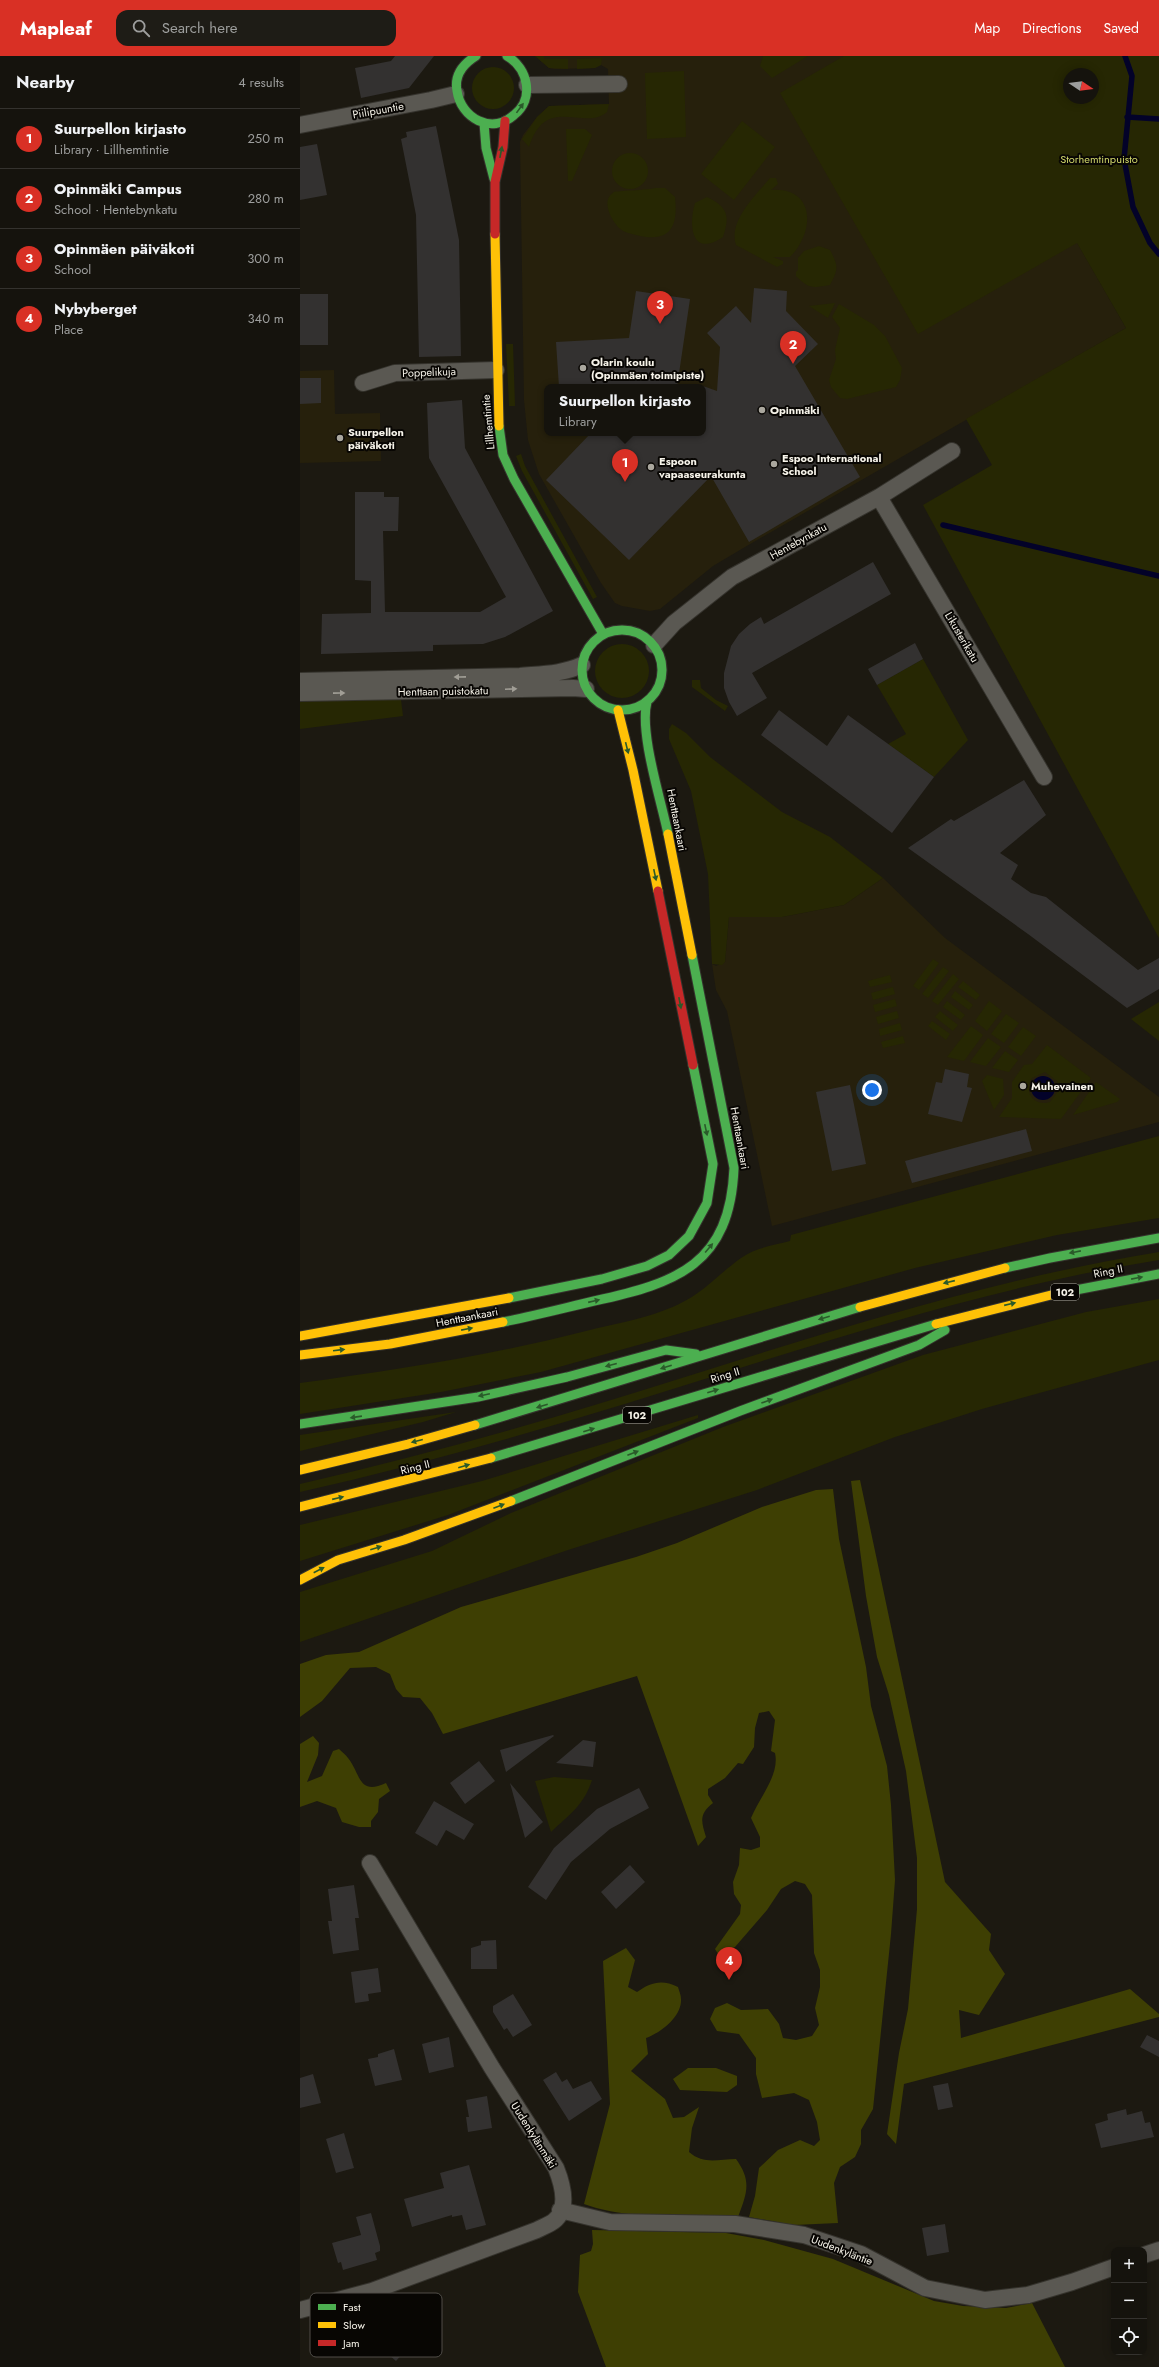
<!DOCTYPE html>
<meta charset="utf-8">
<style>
:root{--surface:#15130d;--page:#1e1c16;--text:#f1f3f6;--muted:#9d9e9d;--line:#34322e;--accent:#d93025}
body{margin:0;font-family:Jost,sans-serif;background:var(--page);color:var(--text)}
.controls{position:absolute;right:12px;bottom:12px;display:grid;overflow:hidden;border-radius:8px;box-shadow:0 2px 10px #0003}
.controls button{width:36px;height:36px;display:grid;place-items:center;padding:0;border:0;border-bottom:1px solid var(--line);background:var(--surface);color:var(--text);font:20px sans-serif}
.compass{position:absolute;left:763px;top:12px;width:36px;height:36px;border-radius:50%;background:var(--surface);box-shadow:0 2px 10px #0003;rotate:103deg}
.you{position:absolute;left:572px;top:1034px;width:14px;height:14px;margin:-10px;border:3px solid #fff;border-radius:50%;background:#1a73e8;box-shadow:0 0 0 6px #1a73e833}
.badge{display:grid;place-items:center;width:26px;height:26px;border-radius:50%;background:var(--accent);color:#fff;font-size:13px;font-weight:700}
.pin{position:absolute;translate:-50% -33px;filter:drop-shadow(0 1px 2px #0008)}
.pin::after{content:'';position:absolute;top:21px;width:14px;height:12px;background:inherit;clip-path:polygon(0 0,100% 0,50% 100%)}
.popup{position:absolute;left:244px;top:328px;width:162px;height:52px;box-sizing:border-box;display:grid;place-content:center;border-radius:8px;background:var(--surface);filter:drop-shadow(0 1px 3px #0005);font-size:13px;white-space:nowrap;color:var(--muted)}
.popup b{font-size:15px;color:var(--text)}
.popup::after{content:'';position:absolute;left:50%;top:100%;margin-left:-8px;border:8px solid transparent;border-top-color:var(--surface)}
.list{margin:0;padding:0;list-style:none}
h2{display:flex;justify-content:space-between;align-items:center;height:52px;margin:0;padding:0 16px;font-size:17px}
h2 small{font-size:13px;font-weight:400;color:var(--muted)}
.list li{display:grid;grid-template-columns:26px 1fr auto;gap:12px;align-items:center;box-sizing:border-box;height:60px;padding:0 16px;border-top:1px solid var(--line)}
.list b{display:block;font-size:15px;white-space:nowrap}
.list p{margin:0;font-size:13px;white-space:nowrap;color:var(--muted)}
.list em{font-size:13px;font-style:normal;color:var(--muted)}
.icon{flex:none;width:22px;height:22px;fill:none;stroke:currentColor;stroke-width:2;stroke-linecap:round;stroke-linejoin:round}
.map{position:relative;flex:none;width:859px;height:2311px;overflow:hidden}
header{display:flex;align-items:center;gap:24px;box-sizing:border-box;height:56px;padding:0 20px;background:var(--accent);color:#fff}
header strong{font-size:19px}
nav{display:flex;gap:22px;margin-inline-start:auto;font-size:14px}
.search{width:280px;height:36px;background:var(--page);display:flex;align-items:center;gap:10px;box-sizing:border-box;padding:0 14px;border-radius:12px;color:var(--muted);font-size:15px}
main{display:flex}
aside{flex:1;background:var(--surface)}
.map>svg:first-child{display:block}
</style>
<header>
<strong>Mapleaf</strong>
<div class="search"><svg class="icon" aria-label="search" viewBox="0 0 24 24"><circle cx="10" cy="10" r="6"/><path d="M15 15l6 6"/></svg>Search here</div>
<nav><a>Map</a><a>Directions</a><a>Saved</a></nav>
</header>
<main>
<aside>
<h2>Nearby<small>4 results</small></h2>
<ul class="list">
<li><span class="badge">1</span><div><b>Suurpellon kirjasto</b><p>Library · Lillhemtintie</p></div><em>250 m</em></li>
<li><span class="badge">2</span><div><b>Opinmäki Campus</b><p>School · Hentebynkatu</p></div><em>280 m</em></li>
<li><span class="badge">3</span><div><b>Opinmäen päiväkoti</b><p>School</p></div><em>300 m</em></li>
<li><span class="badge">4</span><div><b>Nybyberget</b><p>Place</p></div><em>340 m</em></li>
</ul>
</aside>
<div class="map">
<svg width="859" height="2311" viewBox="0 0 859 2311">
<rect width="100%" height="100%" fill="#1c1911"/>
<path fill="#26200c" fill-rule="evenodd" d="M235 0H670L826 272 445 491 413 510 360 553 350 555 322 550 315 547 301 527 239 418 228 384 224 344 220 86 223 79 237 61 249 50 309 48 308 13 301 9 295 12 255 13 249 12ZM247 331H403V377H247Z
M34 314 35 358 80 357 81 405 0 407V315Z
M583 822 645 882 859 1041V1066L472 1170 427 955 416 934 412 908 416 910 425 906 429 861H482L544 849Z"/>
<path fill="#262703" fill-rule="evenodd" d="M235 0H244V3H268V13L249 12Z
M463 0H508L472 22 460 10Z
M544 0H859V882L623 449 692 409 666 363 826 272 777 187 618 278 480 37ZM769 18H793V42H769Z
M302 2 301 9 295 12 277 13V3Z
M172 32a21 21 0 1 1 42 0a21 21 0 1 1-42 0Z
M384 15 386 81 347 83 345 17Z
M309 48 307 56C284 76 246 37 229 91L222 83 237 61 249 50Z
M442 65 475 91 434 144 401 118Z
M266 73H285L292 79 272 125H268Z
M312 115a18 18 0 1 1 36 0a18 18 0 1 1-36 0Z
M470 122H476L478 128 471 134C516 131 515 176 490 201H473L483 205V208L477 211 436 189C428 165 456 139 470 122Z
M356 132H365L375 141C378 169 372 186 340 180 332 178 324 177 318 171 310 162 301 144 314 136 316 135 348 134 356 132Z
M407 141C428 151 430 160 423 181 392 202 388 170 395 147Z
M519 190 530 194C539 211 538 213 530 229 512 232 509 233 496 220V216L498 214V202L504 195Z
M535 247 528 262 509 250Z
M539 248 574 269 585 280 602 312 600 324 596 331 547 343 540 342 531 331 529 324 536 303 535 294 540 272 532 261Z
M206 288H213L215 350H209Z
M221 398 225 410 297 541 293 543 222 415 216 400Z
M295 615a27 27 0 1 1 54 0a27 27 0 1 1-54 0Z
M623 603 668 684 634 721 588 688 606 678 577 629Z
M392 624H400L401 632 416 644 428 650 425 655 392 631Z
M0 644H101L103 660 0 673Z
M372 668 386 677 410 701 482 756 530 781 583 822 544 849 482 861H429L425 906 422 909 412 908 408 818 391 735 369 683V673Z
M633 903 639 907 619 934 613 930Z
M643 911 649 915 628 942 622 938Z
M653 918 659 923 638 949 632 945Z
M590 919 592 926 570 931 568 925Z
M663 925 680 939 676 944 658 931Z
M593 931 595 938 573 944 571 937Z
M655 935 673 949 669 954 651 941Z
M595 943 597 950 575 956 573 949Z
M647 945 665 959 661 964 643 951Z
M689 945 702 955 687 975 675 965Z
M859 946V985L831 963Z
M597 955 599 962 578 968 576 961Z
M640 955 658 969 653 975 635 961Z
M706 958 719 967 704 987 691 978Z
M632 965 650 978 646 984 628 970Z
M600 967 602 974 580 980 579 973Z
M671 970 683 979 664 1005 647 1001Z
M723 971 736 980 721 1000 708 991Z
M603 980 605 987 583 992 581 986Z
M688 982 701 991 686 1010 670 1006Z
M747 989 791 1022 761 1063 699 1061 712 1042V1026L724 1009 732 1008ZM745 1016 757 1025 759 1034 750 1046C734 1051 723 1036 732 1022Z
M705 995 718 1004 709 1016 692 1012Z
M687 1019 703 1023 704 1039 694 1054 682 1025Z
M796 1026 820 1043 817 1046 773 1059Z
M859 1080V1162L757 1179 615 1212 241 1316 141 1336 0 1358V1327C96 1314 192 1299 286 1275 312 1268 340 1264 365 1254 401 1241 412 1223 441 1202 455 1192 474 1189 490 1185L491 1179Z
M859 1196V1204C677 1233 503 1293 328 1347 220 1380 111 1411 0 1436V1428C100 1405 200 1378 298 1348 484 1291 667 1227 859 1196Z
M859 1243V1304L682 1353 595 1381 457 1434 268 1494 0 1586V1536L132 1495 211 1457 423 1371 623 1299 786 1256Z
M156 1356 123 1366 0 1395V1379Z
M398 1359V1362L148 1459 0 1505V1469L182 1425Z
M254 1721 292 1724C284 1749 270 1758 251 1776L235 1725Z"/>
<path fill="#3e3f03" d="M560 1424 645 1826 691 1878 689 1894 705 1918 679 1959 659 1954 661 1982 830 1933 859 1958V1961L604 2028 596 2088 587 2078 599 1997 608 1953 617 1853V1802L606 1715 589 1639 577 1601 566 1540 551 1425Z
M533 1433 539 1483 566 1611 571 1650 587 1710 591 1749 595 1824 591 1878 573 2053 561 2074V2088L555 2101 540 2111 534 2127 538 2167 494 2169 449 2161 455 2140 459 2112 478 2094 500 2084 514 2090 520 2084 517 2066 509 2044 494 2037 462 2042 456 2018V2002L439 1978 417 1975 410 1963 415 1952 427 1947 441 1954 468 1953 479 1968 483 1982 496 1984 512 1980 519 1969 515 1952 520 1931V1914L514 1897 512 1839 505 1828 495 1825 481 1833 467 1854 435 1891 418 1898 415 1893 440 1858 441 1849 434 1838 433 1826 439 1809 440 1792 451 1794 460 1791V1781L451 1762C459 1742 480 1719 475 1697L471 1695 475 1664 469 1655 459 1657 455 1672 454 1691 443 1708 438 1707 425 1722 408 1733V1739L413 1747C399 1758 401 1765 406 1781L398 1790 337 1620 143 1678 132 1657 120 1642 103 1641 96 1633 90 1618 76 1611 50 1612 22 1645 0 1661V1608L26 1599 59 1596 161 1551 336 1501 377 1487 462 1451 516 1434Z
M13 1680 19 1687 18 1699 7 1726 22 1720 33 1695 39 1693C42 1696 46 1699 48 1702 61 1718 58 1740 86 1727L90 1735 79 1743 78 1756 71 1765V1771H59L42 1766 36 1752 17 1745 0 1751V1688Z
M326 1892 335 1904 328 1931 337 1936C351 1926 362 1923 378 1931 379 1935 381 1939 381 1943 382 1961 360 1977 346 1982L348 1998 331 2015 365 2043 373 2062 384 2061 399 2051 392 2072 389 2096C404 2109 418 2103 436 2103 452 2125 447 2137 438 2161 392 2161 327 2164 284 2148L310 2048 303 1905Z
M388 2012H416L437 2020V2029L427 2036 380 2034 373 2023Z
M292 2174 426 2177 464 2184 533 2203 634 2245 663 2250 706 2252 732 2247 765 2311H306L278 2236 280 2199 291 2195 293 2188Z"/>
<path fill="#030229" d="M731 1032a12 12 0 1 1 24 0a12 12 0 1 1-24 0Z"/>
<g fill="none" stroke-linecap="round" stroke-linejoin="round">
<path stroke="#030229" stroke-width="5.5" d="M825 0 832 20 824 103 833 151 850 187 859 198
M827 61 859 63
M643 469 859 520"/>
</g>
<path fill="#333130" d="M95 0H134L109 32 61 42 55 12 91 5Z
M136 70 159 184 161 300 119 301 116 159 101 83 107 81 106 76Z
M17 88 27 139 0 144V91Z
M454 232 487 235 486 255 518 288 495 310 560 421 449 486 411 420 329 504 246 424 291 377H403V330L417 335 420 291 407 277 436 250 451 267Z
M336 235 390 243 377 331H259L256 286 329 282Z
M0 238H28V289H0Z
M0 322H21V347L0 348Z
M162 344 165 392 253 555 205 581 183 588 133 589V595L21 598 22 558 71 557V525L55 524V436H84V441H99L98 475H83L85 556H180L206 541 129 402 127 347Z
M573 506 591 538 452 617 467 642 437 660 429 646 424 632V617L431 590 439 578 450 568 461 561 464 568Z
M615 587 623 603 577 629 568 613Z
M479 654 527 690 548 659 634 721 592 777 461 679Z
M724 724 746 759 700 797 718 809 711 823 731 837 746 841 838 914 859 902V933L827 952 728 878 608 792 651 763 654 765Z
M645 1013 669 1018 667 1031 672 1032 662 1066 628 1058 636 1026 642 1027Z
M550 1029 566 1108 532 1115 516 1036Z
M726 1073 732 1095 612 1127 605 1105Z
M253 1679 254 1680 206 1716 200 1694Z
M283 1684 296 1686 293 1711 256 1707Z
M179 1705 195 1725 165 1748 150 1727Z
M210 1727 243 1766 225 1782Z
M339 1732 349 1752 310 1773 290 1790 271 1806 246 1844 228 1831 254 1792 297 1753Z
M134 1745 174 1768 164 1784 146 1774 137 1790 115 1777Z
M330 1809 345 1826 316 1853 301 1836Z
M54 1829 59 1862H55L59 1894 33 1898 28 1865H32L28 1833Z
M196 1884 197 1913H171V1892L181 1889V1885Z
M78 1912 81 1936 68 1938 69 1945 55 1947 51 1916Z
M213 1938 232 1969 213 1981 207 1972 204 1974 193 1956V1950Z
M847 1979 859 1985V2001L840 1991Z
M149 1981 154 2011 129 2017 122 1988Z
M94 1993 102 2024 75 2030 68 2003 78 2001V1998Z
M256 2016 262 2026 267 2023 273 2033 291 2025 302 2043 269 2065 243 2024Z
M13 2018 21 2047 0 2052V2022Z
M648 2027 653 2051 638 2054 633 2030Z
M187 2040 192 2072 168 2076 166 2061H169L166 2044Z
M826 2053 827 2059 842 2055 845 2067 850 2066 854 2081 801 2092 795 2068 808 2064 807 2058Z
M44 2077 54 2112 36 2117 26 2083Z
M169 2109 186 2169 166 2174 162 2159 152 2161V2159L112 2171 104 2143 144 2132 140 2117Z
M71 2157 80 2190V2195L75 2197 77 2204 43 2214 41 2206 38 2207 32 2187 61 2179 56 2161Z
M645 2168 649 2196 627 2200 622 2172Z
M96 2260 107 2270 104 2274 115 2284 96 2305 74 2286Z"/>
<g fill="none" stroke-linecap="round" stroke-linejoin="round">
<defs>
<path id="street" d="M227 29 319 28
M0 69 131 44 156 38
M63 327 95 317 196 314
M579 441 744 721
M354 589 374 567 432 521 579 441 652 395
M0 625 220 620C241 618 263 618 282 609
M0 637 273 632 286 633
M260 2154 310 2166 435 2168 504 2179 561 2198 625 2232 685 2244 728 2239 772 2226 814 2211
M844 2199 859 2194
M0 2254 72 2235 237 2174C242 2171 249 2169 254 2165 270 2152 262 2127 256 2112L192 2012 70 1807"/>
<path id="fast" d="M176 0C163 8 154 19 157 35 161 62 191 79 214 59 235 43 228 12 207 0
M184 67 186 92 194 123
M199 370 203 399 214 423 303 578
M282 614a40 40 0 1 1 80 0a40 40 0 1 1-80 0Z
M347 646C339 676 361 744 368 778
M705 1212 750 1202 859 1182
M755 1238 859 1218
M209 1242 302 1223 347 1210 369 1199 389 1180 407 1147 413 1108 393 1009
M203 1266C233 1260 264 1252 294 1245 378 1227 430 1208 434 1112L392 899
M0 1368 178 1341 267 1321 366 1294 396 1298
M175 1369 560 1251
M191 1402 636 1268
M211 1445 440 1355 619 1289 645 1274"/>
<path id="slow" d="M195 178 199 370
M318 654 333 714 358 835
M368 778 392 899
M560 1251 705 1212
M636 1268 755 1238
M0 1280 209 1242
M0 1299 90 1288 203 1266
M0 1414 108 1388 175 1369
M0 1451 191 1402
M0 1524 38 1504 104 1484 211 1445"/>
<path id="jam" d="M195 178V126L203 91 205 65
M358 835 393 1009"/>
</defs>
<use href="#street" stroke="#35332d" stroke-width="18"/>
<use href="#fast" stroke="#35332d" stroke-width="11"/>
<use href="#slow" stroke="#35332d" stroke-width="11"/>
<use href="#jam" stroke="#35332d" stroke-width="11"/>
<use href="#street" stroke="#5a5852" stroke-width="16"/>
<use href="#fast" stroke="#4caf50" stroke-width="9"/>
<use href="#slow" stroke="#ffc107" stroke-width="9"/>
<use href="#jam" stroke="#c62828" stroke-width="9"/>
</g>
<defs><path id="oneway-solid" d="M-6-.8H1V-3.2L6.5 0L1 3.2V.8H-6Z"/></defs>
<g fill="#2a5a2a">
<use href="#oneway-solid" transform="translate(220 52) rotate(-54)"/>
<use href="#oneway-solid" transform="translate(201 96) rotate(-79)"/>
<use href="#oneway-solid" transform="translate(327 692) rotate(76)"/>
<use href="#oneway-solid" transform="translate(355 819) rotate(78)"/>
<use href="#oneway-solid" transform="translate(380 947) rotate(79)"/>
<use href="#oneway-solid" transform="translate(406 1074) rotate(78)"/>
<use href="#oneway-solid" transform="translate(409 1192) rotate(-50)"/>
<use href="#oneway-solid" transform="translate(775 1196) rotate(169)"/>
<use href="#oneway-solid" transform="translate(837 1222) rotate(-11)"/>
<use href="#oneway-solid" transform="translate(649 1226) rotate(167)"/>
<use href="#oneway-solid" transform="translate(294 1245) rotate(-13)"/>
<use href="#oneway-solid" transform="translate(710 1248) rotate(-13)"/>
<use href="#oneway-solid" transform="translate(524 1262) rotate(164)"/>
<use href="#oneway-solid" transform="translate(167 1273) rotate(-11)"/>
<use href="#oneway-solid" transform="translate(39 1294) rotate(-7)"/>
<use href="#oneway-solid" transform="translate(311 1309) rotate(165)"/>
<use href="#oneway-solid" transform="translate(366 1311) rotate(163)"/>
<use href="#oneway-solid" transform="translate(413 1335) rotate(-17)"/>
<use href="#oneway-solid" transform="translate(184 1339) rotate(168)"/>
<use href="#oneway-solid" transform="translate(467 1345) rotate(-20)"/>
<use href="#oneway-solid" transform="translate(242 1350) rotate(163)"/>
<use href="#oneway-solid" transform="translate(56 1361) rotate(172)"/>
<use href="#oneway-solid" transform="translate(289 1374) rotate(-17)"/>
<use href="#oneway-solid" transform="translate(117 1385) rotate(166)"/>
<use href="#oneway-solid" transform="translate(333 1397) rotate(-21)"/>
<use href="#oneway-solid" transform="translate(164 1410) rotate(-16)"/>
<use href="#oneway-solid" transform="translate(38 1442) rotate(-13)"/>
<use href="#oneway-solid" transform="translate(199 1450) rotate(-21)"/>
<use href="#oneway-solid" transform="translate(76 1492) rotate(-17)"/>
<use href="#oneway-solid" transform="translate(19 1514) rotate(-27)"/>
</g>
<g fill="#a19e96">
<use href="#oneway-solid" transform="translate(160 621) rotate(179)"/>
<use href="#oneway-solid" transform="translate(211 633) rotate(-2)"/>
<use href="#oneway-solid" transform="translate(39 637) rotate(-1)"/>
</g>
<g fill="#aaa79e" stroke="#080603" stroke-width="1.5">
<circle cx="283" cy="312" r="4"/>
<circle cx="462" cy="354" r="4"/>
<circle cx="40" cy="382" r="4"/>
<circle cx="474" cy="408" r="4"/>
<circle cx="351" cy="411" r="4"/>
<circle cx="723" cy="1030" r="4"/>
</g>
<g text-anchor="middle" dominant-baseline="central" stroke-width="4" stroke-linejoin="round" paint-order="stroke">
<g fill="#080603" stroke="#afada5" stroke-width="1">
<rect x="751" y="1228" width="28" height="16" rx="3"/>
<rect x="323" y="1351" width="28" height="16" rx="3"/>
</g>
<g font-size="10" font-weight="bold" fill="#f7f4ea">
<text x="765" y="1236">102</text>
<text x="337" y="1359">102</text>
</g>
<g font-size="11" fill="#f7f4ea" stroke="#080603">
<text transform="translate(78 54) rotate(-10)">Piilipuuntie</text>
<text transform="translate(129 316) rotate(-2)">Poppelikuja</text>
<text transform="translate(188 366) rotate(-95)">Lillhemtintie</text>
<text transform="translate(498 485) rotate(-29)">Hentebynkatu</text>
<text transform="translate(662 581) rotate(60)">Likusterikatu</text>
<text transform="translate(143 635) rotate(-1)">Henttaan puistokatu</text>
<text transform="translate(377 764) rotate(79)">Henttaankaari</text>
<text transform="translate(440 1082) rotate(80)">Henttaankaari</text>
<text transform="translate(808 1215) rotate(-11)">Ring II</text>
<text transform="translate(167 1261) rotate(-11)">Henttaankaari</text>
<text transform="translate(425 1319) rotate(-17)">Ring II</text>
<text transform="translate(115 1411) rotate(-14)">Ring II</text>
<text transform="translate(234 2079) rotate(58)">Uudenkylänmäki</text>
<text transform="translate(542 2194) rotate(21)">Uudenkyläntie</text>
</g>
<g font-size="11" fill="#d1d76b" stroke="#080603">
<text x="799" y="103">Storhemtinpuisto</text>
</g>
<g font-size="11" font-weight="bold" fill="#f7f4ea" stroke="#080603" text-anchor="start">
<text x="291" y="306">Olarin koulu<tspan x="291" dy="13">(Opinmäen toimipiste)</tspan></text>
<text x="470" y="354">Opinmäki</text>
<text x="48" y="376">Suurpellon<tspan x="48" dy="13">päiväkoti</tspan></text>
<text x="482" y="402">Espoo International<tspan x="482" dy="13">School</tspan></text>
<text x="359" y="405">Espoon<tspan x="359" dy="13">vapaaseurakunta</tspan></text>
<text x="731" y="1030">Muhevainen</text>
</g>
</g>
<rect x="10" y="2237" width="132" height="64" rx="6" fill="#080603" stroke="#504d48" stroke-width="1"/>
<rect x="18" y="2248" width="18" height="6" fill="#4caf50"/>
<rect x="18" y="2266" width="18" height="6" fill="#ffc107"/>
<rect x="18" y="2284" width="18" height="6" fill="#c62828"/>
<g font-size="11" fill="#f7f4ea">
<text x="43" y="2255">Fast</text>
<text x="43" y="2273">Slow</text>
<text x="43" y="2291">Jam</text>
</g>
</svg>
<div class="controls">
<button>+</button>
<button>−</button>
<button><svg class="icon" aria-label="locate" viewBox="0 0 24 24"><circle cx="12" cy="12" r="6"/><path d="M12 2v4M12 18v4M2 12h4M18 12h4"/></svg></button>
</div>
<svg class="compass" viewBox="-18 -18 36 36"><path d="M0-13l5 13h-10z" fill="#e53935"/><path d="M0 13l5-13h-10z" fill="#9d9e9d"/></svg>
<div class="you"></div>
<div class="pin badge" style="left:325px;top:426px">1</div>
<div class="popup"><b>Suurpellon kirjasto</b>Library</div>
<div class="pin badge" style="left:493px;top:308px">2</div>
<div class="pin badge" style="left:360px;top:268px">3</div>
<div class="pin badge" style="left:429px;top:1924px">4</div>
</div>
</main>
